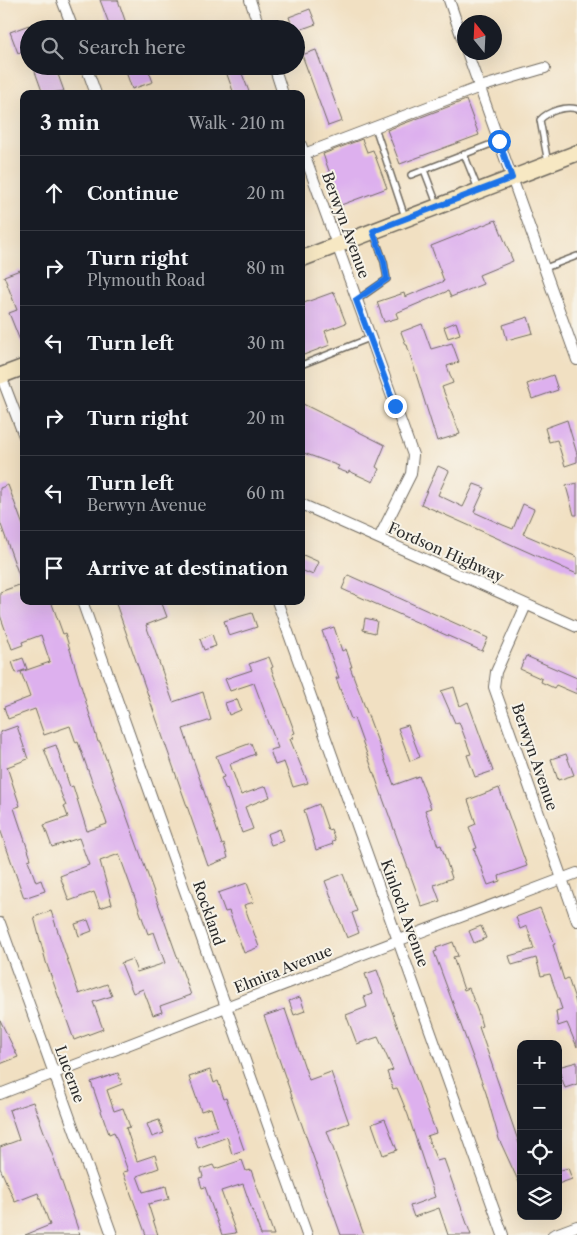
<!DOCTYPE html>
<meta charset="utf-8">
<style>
:root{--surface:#171b24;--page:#242831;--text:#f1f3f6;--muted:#9ea1a6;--line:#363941}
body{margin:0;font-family:"Libre Caslon Text",serif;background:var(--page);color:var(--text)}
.controls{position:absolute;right:15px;bottom:15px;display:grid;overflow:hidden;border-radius:10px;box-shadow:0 5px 20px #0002}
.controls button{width:45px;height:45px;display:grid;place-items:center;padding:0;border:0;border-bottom:1px solid var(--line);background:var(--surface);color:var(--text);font:25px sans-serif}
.compass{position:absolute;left:457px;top:15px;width:45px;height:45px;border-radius:50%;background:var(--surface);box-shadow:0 5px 20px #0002;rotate:342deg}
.stop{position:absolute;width:15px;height:15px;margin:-11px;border:4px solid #1a73e8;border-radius:50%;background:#fff}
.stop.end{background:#1a73e8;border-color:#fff;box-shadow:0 1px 5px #0008}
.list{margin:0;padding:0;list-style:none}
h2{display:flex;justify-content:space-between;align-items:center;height:65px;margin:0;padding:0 20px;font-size:21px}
h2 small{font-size:16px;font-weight:400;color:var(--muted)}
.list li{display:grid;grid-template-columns:32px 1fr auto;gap:15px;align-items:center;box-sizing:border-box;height:75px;padding:0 20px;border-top:1px solid var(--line)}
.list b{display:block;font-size:19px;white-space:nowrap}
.list p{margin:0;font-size:16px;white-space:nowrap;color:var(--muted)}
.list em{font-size:16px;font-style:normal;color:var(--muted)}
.icon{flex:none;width:28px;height:28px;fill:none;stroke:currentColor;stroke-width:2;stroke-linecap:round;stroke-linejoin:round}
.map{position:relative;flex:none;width:577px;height:1235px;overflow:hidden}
.search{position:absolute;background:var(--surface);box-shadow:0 5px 20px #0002;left:20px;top:20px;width:285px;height:55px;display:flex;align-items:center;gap:12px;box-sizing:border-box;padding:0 18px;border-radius:28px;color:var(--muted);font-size:19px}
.panel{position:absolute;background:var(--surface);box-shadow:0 5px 20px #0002;left:20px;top:90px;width:285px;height:515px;border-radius:10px}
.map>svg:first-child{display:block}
</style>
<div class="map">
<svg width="577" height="1235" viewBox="0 0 577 1235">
<rect width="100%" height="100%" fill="#f7f3e8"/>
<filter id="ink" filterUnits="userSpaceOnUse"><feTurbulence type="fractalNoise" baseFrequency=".02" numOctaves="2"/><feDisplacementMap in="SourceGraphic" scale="10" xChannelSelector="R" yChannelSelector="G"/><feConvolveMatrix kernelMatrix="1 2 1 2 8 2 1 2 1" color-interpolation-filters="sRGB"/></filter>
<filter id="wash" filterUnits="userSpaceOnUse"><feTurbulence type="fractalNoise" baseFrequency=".0096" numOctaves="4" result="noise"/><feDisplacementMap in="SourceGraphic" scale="20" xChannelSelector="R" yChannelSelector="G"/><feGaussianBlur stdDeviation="1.12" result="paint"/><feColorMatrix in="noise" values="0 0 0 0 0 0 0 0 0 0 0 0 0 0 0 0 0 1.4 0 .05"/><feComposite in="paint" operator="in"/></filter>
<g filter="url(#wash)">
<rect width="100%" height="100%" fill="#f1e0c2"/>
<g id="blocks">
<path fill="#ddb0ee" d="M100 0H118L128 29H111Z
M310 9 316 24 302 29H293L289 17Z
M29 25V49L18 53 10 32Z
M316 50 342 121 328 126 302 55Z
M33 66H55L64 91 43 94Z
M124 66H147L153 82 132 89Z
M224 66H239L250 94H234Z
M466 100 479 135 400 164 387 130Z
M362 139 367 152 373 150 387 188 341 205 323 154Z
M496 220 513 261 479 275 483 284 451 297 448 291 396 313 398 318 384 322 377 302 404 293 405 297 444 281 431 246Z
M20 270 24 279 23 348 9 313 17 310 4 276Z
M334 292 346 323 325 331 330 345 301 356V304Z
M528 317 533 333 507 340 503 325Z
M456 322 460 334 448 338 444 327Z
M422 324 431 349 452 343 459 362 447 366 453 383 442 387 460 434 437 441 407 345H406L401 332Z
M553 375 558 390 532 399 527 384Z
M301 403 385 445 376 467 379 469 373 482 349 471 348 473 337 469 339 466 301 452Z
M567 420 577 454V462L565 466 557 440 549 442 545 428Z
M438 466 449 471 438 495 463 507 474 484 485 488 474 512 503 525 513 529 523 504 534 509 523 534 577 557V574L421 504Z
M577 483V515H574L566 486Z
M8 485 24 528V601H51L63 634 65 633 98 742H100L191 995 160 1006 162 1012 153 1015 143 989 133 993 121 963 132 959 137 972 165 963 154 932 148 934 119 854 100 861 112 904 100 908 94 892 69 901 60 876 89 865 79 838 52 847 44 825 68 817 64 806H66L44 749 56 745 70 787 73 786 87 831 107 824 78 742 76 743 70 726 44 735 35 709 8 719 4 707 30 697 21 672 50 662 41 635 22 642 23 645 12 649 0 615V592L22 584 0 522V488Z
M301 554 319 562 313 575 301 570Z
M348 575 488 638 482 651 342 589Z
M115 601H161L167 617 146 625 173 702 203 692 211 720 183 729 222 845 224 844 228 858 208 866Z
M252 613 257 627 229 636 224 621Z
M365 618 377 621 375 633 363 630Z
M334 627 342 651 346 649 352 667H350L394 785 419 776 431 808 425 810 438 846 441 845 452 878 434 885 440 901 422 907 354 718 351 719 336 678H339L322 631Z
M212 634 216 646 204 650 200 639Z
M526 656 577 678V694L556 685 554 688 541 682 542 679 520 669Z
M269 657 273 667 271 668 295 733 292 734 293 738 290 739 308 783 293 787 284 762 275 765 270 750 278 748 254 683 230 691 225 679 252 670 249 664Z
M23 658 27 669 16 673 12 662Z
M454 687 460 706 468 702 493 771 475 777 467 755 471 754 459 722 455 723 441 691Z
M237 699 241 710 229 715 225 703Z
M408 725 420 757 410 761 398 728Z
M17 726 28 759 7 767 20 806 14 808 31 859 28 860 36 882 41 880 45 891 24 898 0 829V732Z
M251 743 255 754 230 764 241 795 266 786 270 797 245 807 253 829 242 833 227 789 226 790 221 778 224 777 216 756Z
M566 754 574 775 558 780 551 759Z
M499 788 527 866 499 876 500 881 488 885 474 849 477 848 469 827 476 824 468 800Z
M319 804 328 830 331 829 335 840 332 841 333 844 316 850 304 810Z
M280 829 284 841 271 845 267 834Z
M343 874 357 911 352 913 359 933 347 938 325 881Z
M247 883 254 902 244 905 259 947 244 953 229 911 225 912 218 893Z
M540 908 555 944 553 945 564 980 568 978 574 996 577 1008V1047L567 1023 558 1026 556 1011 562 1009 550 974 541 976 536 958 512 965 509 956 534 949 527 926 520 929 516 917Z
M51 911 79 994 107 984 112 996 93 1002 103 1029 74 1040 46 962 34 917Z
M88 920 92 931 79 936 75 924Z
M481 926 486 938 474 943 469 931Z
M453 942 458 956 453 957 464 990 469 988 478 1012 482 1026 479 1027 521 1149V1187L499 1139 486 1093 434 952 437 951 436 948Z
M377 970 436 1133 427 1136 437 1161 444 1159 471 1235H448L439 1208 414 1217 410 1206 435 1197 408 1115 397 1088 393 1089 387 1072 393 1070 378 1037 357 1044 346 1015 367 1007 364 997 372 994 365 974Z
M300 997 305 1011 294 1015 289 1001Z
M285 1009 309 1080 331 1072 349 1123 327 1131 364 1235H341L297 1111 264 1016Z
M0 1020 18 1057 0 1064Z
M577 1062V1084L565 1088 558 1067Z
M210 1070 214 1083 218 1081 224 1099 226 1098 244 1150 232 1154 227 1137 198 1148 194 1137 218 1129 211 1108 201 1111 189 1077Z
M118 1073 122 1084 107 1090 114 1111 123 1108 130 1127 126 1128 137 1161 155 1155 159 1168 137 1176 143 1192 166 1186 169 1199 148 1204 158 1235H146L123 1172 128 1171 114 1132 109 1134 91 1082Z
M33 1102 54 1159 80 1235H25L50 1225 38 1193 15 1202 0 1168V1147L19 1140 9 1110Z
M385 1119 397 1150 383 1155 372 1124Z
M159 1120 164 1133 152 1137 147 1124Z
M242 1160 246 1171 251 1170 274 1235H261L243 1184 221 1191 236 1233 222 1235 205 1187 202 1188 199 1178 203 1177 201 1169 213 1165 215 1169Z
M568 1168 572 1179 558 1184V1171Z"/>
</g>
</g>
<g filter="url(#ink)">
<use href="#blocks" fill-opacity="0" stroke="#706a60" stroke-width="1"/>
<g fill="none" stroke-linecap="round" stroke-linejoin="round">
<defs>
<path id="service" d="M375 127 405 217
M464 154 478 189
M548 163 540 120C548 111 565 106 577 109
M424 170 437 204
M411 175 499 141
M545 268 577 256
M357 300 387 279 384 262 373 232
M301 365 370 338"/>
<path id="minor" d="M62 0 73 29
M250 0 260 29
M449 0 464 44
M467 52 577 360
M86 66 96 94
M274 66 283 94
M301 145 413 455 411 474 379 538
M304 154 480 87 545 68
M0 373 24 436
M301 504 577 627
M82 601 307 1235
M277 601 503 1235
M526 605 496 672 494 687 577 921
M0 923 112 1235
M0 1094C192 1020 384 945 577 873
M553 1235 577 1226"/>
<path id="secondary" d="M301 259 577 153
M0 376 24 367"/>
</defs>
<use href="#service" stroke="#706a60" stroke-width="8"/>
<use href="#minor" stroke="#706a60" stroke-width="12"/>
<use href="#secondary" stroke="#706a60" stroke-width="18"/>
<use href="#service" stroke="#fff" stroke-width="5"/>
<use href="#minor" stroke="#fff" stroke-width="10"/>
<use href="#secondary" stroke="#f7e8c3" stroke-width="15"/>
</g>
</g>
<g fill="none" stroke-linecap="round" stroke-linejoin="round" filter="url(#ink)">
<path stroke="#1a73e8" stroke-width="6" d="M395 406 356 300 387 279 384 262 373 231 512 178 499 141"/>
</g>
<g text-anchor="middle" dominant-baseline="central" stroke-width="4" stroke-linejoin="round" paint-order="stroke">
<g font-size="15" fill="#2b2b2b" stroke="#f7f3e8">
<text transform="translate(346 225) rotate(70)">Berwyn Avenue</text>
<text transform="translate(446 552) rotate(24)">Fordson Highway</text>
<text transform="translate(535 757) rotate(71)">Berwyn Avenue</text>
<text transform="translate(209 913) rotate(71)">Rockland</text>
<text transform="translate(405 913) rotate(70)">Kinloch Avenue</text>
<text transform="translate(283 969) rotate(-22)">Elmira Avenue</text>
<text transform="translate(70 1074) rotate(70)">Lucerne</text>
</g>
</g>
</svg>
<div class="controls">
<button>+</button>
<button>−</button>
<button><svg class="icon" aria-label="locate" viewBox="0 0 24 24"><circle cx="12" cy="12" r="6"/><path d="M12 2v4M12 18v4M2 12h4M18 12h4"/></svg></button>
<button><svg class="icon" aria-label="layers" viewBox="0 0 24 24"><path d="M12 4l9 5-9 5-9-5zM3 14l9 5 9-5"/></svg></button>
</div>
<svg class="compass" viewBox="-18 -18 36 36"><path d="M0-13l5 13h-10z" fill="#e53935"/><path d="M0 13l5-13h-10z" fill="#9ea1a6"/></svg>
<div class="stop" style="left:499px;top:141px"></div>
<div class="stop end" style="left:395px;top:406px"></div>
<div class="search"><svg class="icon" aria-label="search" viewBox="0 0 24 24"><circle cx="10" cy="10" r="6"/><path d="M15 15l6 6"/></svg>Search here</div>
<section class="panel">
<h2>3 min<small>Walk · 210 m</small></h2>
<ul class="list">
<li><svg class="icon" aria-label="ahead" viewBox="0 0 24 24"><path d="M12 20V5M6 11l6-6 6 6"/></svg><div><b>Continue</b></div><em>20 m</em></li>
<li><svg class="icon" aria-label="right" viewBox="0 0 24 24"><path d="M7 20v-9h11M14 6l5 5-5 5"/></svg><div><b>Turn right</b><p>Plymouth Road</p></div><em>80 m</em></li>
<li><svg class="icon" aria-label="left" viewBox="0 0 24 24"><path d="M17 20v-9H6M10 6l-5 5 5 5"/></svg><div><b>Turn left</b></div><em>30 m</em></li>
<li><svg class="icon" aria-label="right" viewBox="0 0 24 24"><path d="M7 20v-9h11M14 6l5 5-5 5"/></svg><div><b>Turn right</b></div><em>20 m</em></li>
<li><svg class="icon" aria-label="left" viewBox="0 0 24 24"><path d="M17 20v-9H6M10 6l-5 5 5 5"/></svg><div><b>Turn left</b><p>Berwyn Avenue</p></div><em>60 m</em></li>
<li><svg class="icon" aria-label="arrive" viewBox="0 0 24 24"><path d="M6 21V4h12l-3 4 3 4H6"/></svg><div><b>Arrive at destination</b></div></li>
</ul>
</section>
</div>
